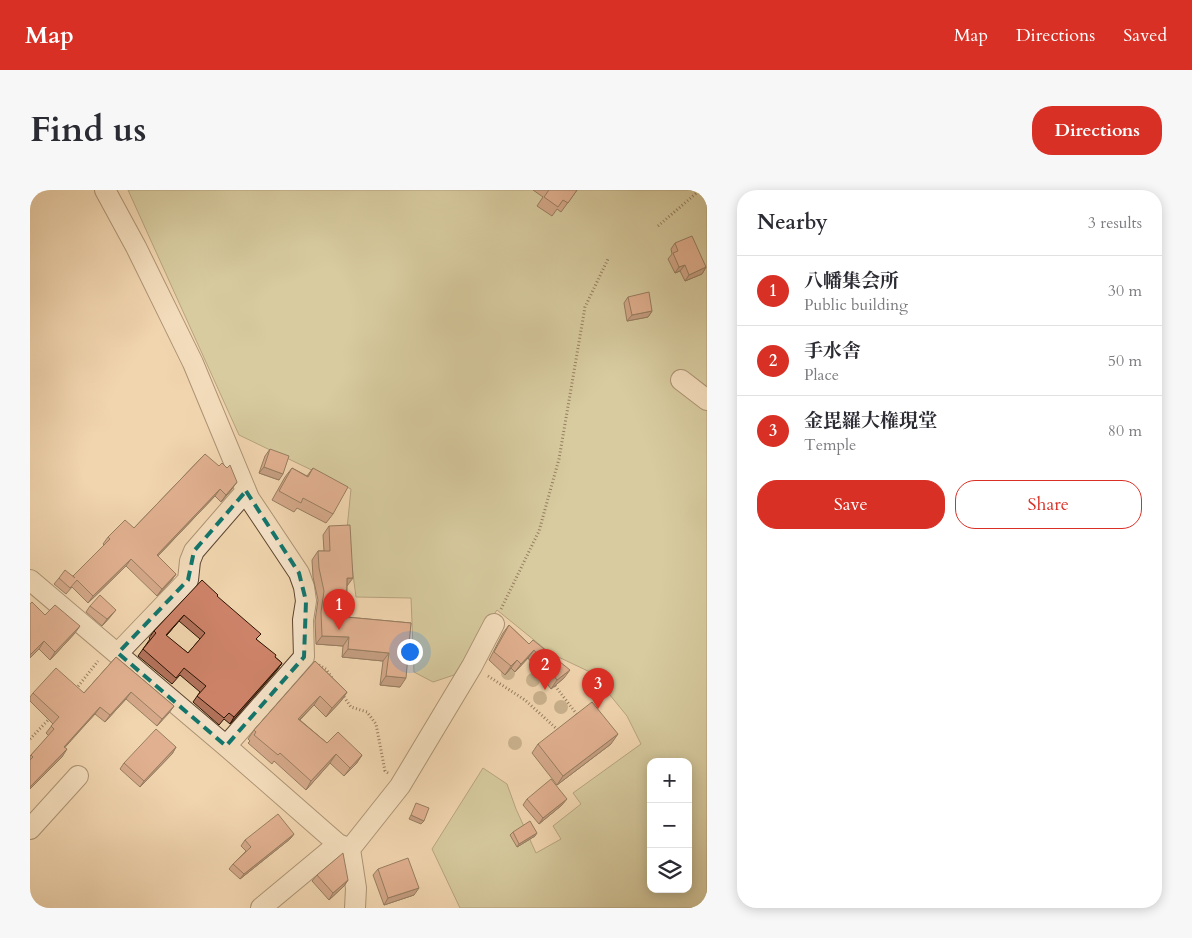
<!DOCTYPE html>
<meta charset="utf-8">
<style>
:root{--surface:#fff;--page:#f7f7f7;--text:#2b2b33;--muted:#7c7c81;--line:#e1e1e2;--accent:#d93025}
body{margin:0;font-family:Cardo,"Noto Serif JP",serif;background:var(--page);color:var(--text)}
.controls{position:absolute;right:15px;bottom:15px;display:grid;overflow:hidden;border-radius:10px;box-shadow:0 2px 12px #0003}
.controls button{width:45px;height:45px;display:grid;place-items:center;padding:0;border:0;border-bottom:1px solid var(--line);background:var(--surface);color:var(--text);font:25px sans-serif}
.you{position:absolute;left:379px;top:461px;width:18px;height:18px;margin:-12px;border:4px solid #fff;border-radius:50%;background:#1a73e8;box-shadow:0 0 0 8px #1a73e833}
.badge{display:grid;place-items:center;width:32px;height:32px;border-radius:50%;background:var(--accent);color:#fff;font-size:16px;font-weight:700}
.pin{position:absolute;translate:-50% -41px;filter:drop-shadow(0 1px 2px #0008)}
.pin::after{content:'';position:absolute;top:26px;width:18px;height:15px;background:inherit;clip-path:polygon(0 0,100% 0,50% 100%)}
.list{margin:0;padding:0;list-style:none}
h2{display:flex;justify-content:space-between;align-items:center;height:65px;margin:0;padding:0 20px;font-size:21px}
h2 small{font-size:16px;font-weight:400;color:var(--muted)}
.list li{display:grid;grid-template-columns:32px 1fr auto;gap:15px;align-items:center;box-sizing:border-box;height:70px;padding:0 20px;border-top:1px solid var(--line)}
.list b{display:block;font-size:19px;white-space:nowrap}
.list p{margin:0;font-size:16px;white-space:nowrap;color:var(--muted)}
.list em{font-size:16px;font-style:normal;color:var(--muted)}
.actions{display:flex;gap:10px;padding:15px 20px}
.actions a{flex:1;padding:11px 0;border:1px solid var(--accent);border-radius:20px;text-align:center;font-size:18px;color:var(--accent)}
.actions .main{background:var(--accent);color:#fff}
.icon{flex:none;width:28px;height:28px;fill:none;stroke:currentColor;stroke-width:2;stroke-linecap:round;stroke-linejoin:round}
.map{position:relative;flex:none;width:677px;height:718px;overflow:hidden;border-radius:20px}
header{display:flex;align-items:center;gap:30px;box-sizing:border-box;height:70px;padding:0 25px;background:var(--accent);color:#fff}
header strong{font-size:24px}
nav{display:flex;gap:28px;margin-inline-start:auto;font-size:18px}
.intro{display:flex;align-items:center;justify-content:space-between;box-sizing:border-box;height:120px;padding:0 30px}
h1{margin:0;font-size:35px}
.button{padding:12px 22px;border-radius:20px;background:var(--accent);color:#fff;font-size:18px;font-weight:700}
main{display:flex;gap:30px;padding:0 30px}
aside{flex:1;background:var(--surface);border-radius:20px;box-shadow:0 2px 12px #0003}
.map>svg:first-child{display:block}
</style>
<header>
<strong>Map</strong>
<nav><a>Map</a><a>Directions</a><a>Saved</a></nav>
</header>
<div class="intro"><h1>Find us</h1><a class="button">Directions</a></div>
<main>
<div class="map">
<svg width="677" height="718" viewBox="0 0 677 718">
<rect width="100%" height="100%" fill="#f1d6af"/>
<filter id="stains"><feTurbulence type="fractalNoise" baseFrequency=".004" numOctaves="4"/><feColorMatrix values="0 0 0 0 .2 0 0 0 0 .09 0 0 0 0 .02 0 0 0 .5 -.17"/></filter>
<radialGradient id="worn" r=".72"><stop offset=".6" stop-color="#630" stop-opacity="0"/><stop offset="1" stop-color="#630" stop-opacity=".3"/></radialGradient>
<path fill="#b8be8c" stroke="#716848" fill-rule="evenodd" d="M98 0H677V718H430L402 659 453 578 477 594 486 619 506 663 531 649 523 636 551 614 543 603 611 554 597 526 562 483 520 463 467 420 424 485 403 492 384 482 381 408 326 407 317 339 321 299 209 245ZM621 572H658V699H621Z"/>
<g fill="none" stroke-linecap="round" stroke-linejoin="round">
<defs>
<path id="minor" d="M75 0 106 57 163 173 219 308 269 383 274 397 276 411 273 430 274 467 196 556
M651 190 677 210
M0 390 196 556 308 654
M88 463 158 390 160 371 164 361 216 301
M0 639 48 586
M231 718 308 654 320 659
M325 718 326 698 320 659 370 596 442 476 464 434"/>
</defs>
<use href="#minor" stroke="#5c442e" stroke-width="22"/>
<path stroke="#2a1303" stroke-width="3" stroke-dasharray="1 2.5" stroke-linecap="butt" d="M628 36 670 0
M471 419 509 341 529 269 555 117 578 69
M289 475 296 479 302 488
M458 486 495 510 529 541
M523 493 548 526
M46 499 68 471
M312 504 321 517 337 522 346 534 355 581 358 583
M0 549 22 526"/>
<use href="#minor" stroke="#f6e4cb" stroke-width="20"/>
</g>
<g fill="#9b8767">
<circle cx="478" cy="483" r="7"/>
<circle cx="503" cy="490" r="7"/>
<circle cx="510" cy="508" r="7"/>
<circle cx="531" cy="517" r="7"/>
<circle cx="485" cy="553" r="7"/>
</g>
<path fill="#b2725b" stroke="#2a1303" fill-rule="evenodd" d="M503 0H547L531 22 527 19 522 26 507 16 513 7Z
M645 53 676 77 672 84 655 91 650 81 645 83 638 69 642 64 641 59Z
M598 107 622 121 618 127 597 131 594 113Z
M240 259 249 290 229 283 235 266Z
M175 264 202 299 191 312 185 306 128 366 146 384 141 391 127 406 96 376 58 413 42 397 36 404 24 394 29 388 43 386 74 355 73 354 78 347 104 338Z
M262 278 277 286 283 278 303 324 296 333 267 318 264 322 242 310 255 287Z
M299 336 317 396 316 427 381 433 370 497 350 495 353 471 312 467 313 456 286 454 285 431 288 410 283 387 282 370 288 361H294L293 345Z
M187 407 227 450 245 467 252 473 247 480 200 534 194 529 189 535 163 512 170 502 150 485 142 494 108 466 120 449 119 448 124 441ZM149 431 170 449 158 463 136 446Z
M0 414 15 425 45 443 20 470 9 459 0 468Z
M60 416 81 426 72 436 56 422Z
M479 435 534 488 521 499 498 468 485 482 481 478 475 485 459 470 473 443Z
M86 467 144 516 127 536 96 509 75 532 65 524 34 557 32 567 0 599V566L19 546 16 543 23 534 0 511V507L3 503H54Z
M285 471 317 502 311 511 296 527 284 515 270 530 297 553 332 565 326 574 314 586 300 573 276 600 244 571 242 574 218 553 220 551 218 549 224 540Z
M508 554H581L527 595 502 563Z
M146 557 142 564 110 597 90 579 94 573Z
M497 609 532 615 509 634 493 615Z
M483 642 505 646 487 657 480 645Z
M264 644 260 649 210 689 199 679 203 674 216 661 211 656 215 650Z
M348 679 384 705 354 715 343 685Z
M287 685 318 690 314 696 299 710 282 691Z"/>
<path fill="#915c4a" stroke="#2a1303" d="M655 75 650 81 645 83 649 77Z
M676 77 672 84 655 91 659 85Z
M622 121 618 127 597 131 602 125Z
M234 277 253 284 249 290 229 283Z
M207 292 202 299 191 312 196 305Z
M190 299 185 306 122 372 127 365Z
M101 369 96 376 58 413 63 406Z
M146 384 141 391 127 406 132 399Z
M317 388H323L317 396Z
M86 420 81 426 72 436 77 429Z
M154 425 149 431 131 452 136 445Z
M50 436 45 443 20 470 25 462Z
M292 446 319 447 313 456 286 454Z
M14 451 9 459 0 468V465Z
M318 459 359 463 353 471 312 467Z
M504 460 498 468 485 482 491 474Z
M487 470 481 478 475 485 481 476Z
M252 473 247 480 200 534 204 527Z
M540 480 534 488 521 499 527 490Z
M356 486 376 488 370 497 350 495Z
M101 502 96 509 75 532 80 525Z
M317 502 311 511 296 527 302 518Z
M290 506 284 515 262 537 268 529Z
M144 516 139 523 127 536 132 529Z
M70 517 65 524 29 564 34 557Z
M588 544 581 554 527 595 533 586Z
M146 557 142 564 110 597 114 591Z
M37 559 32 567 0 599V597Z
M306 564 300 573 276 600 281 591Z
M332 565 326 574 314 586 320 578Z
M537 609 532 615 509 634 513 628Z
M381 625 394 631 391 634 379 629Z
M507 643 505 646 487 657 489 654Z
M264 644 260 649 210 689 214 684Z
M318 690 314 696 299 710 303 703Z
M389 698 384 705 354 715 358 708Z"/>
<path fill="#cf846a" stroke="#2a1303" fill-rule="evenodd" d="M519 0H547L538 13 533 10 528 17 514 7Z
M662 46 676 77 659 85 655 75 649 77 643 63 648 61 645 53Z
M619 102 622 121 602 125 598 107Z
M240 259 259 266 253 284 234 277Z
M175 264 189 276 192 273 197 278 200 275 207 292 196 305 190 299 127 365 146 384 132 399 101 369 63 406 47 390 40 398 29 388 35 380 45 388 43 386 80 349 78 347 95 330 104 338Z
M262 278 278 287 283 278 318 297 303 324 273 308 271 313 249 301Z
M320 335 323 388H317L316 427 381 433 376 488 356 486 359 463 318 459 319 447 292 446 291 422 294 401 289 378 288 361H300L299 336Z
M172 390 188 405 187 406 231 444 226 449 246 465 245 467 252 473 204 527 199 523 194 528 167 506 176 496 154 478 146 488 113 459 126 443 124 441ZM154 425 175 443 158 463 136 445Z
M70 405 86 420 77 429 60 416Z
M2 412 15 425 25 415 50 436 25 462 14 451 0 465V414Z
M479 435 499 454 503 450 540 480 527 490 504 460 491 474 487 470 481 476 464 462Z
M86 467 144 516 132 529 101 502 80 525 70 517 34 557 37 559 0 597V570L3 567 1 565 24 539 21 536 29 527 3 503 26 478 54 503Z
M285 471 317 502 302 518 290 506 268 529 297 553 308 542 332 565 320 578 306 564 281 591 250 563 248 565 224 545 226 542 224 540Z
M562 512 588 544 533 586 508 554Z
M126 539 146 557 114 591 94 573Z
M521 589 537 609 513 628 497 609Z
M386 613 399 618 394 631 381 625Z
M248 624 264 644 214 684 203 674 221 657 215 650Z
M500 631 507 643 489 654 483 642Z
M313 663 318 690 303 703 287 685Z
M378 668 389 698 358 708 348 679Z"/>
<path d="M0 0H677V718H0ZM216 301 269 383 276 411 274 467 196 556 88 463 158 390 164 361Z" fill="#f1d6af" fill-opacity=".55" fill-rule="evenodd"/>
<path fill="none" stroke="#0f766e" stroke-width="4" stroke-dasharray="10 6" stroke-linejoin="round" d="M216 301 269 383 276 411 274 467 196 556 88 463 158 390 164 361Z"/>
<rect width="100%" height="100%" filter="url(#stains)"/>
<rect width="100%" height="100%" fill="url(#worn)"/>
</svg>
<div class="controls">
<button>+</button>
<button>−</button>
<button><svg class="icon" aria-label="layers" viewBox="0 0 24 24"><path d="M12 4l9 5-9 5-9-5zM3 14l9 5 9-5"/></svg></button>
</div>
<div class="you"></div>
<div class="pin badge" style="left:309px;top:440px">1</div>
<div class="pin badge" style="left:515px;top:500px">2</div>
<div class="pin badge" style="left:568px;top:519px">3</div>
</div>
<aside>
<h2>Nearby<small>3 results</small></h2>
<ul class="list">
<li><span class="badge">1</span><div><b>八幡集会所</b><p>Public building</p></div><em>30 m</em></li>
<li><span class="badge">2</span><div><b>手水舎</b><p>Place</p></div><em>50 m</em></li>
<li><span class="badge">3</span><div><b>金毘羅大権現堂</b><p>Temple</p></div><em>80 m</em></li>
</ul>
<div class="actions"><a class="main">Save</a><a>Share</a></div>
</aside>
</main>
